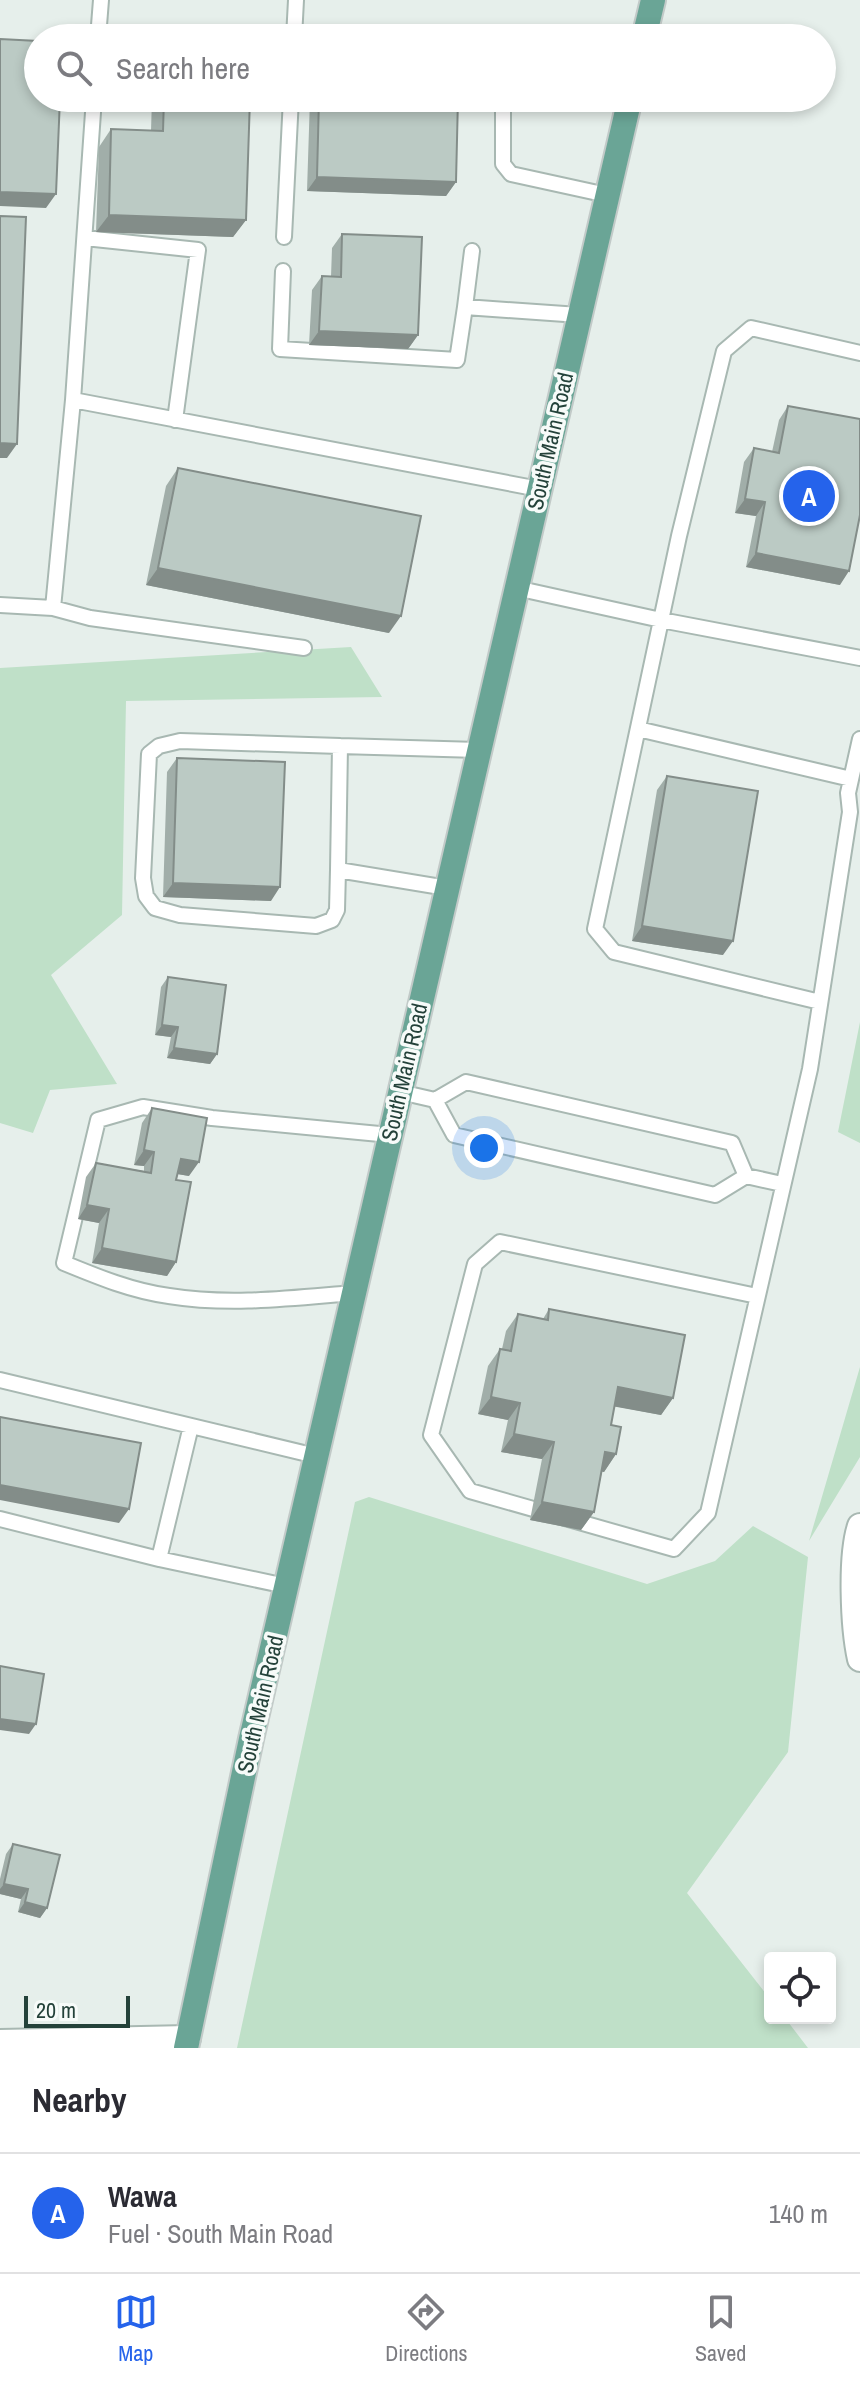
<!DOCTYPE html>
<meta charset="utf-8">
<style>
:root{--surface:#fff;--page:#f2f2f3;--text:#2b2b33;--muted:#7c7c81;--line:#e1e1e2;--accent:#2563eb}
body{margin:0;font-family:"Archivo Narrow",sans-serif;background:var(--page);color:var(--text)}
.controls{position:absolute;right:24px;bottom:24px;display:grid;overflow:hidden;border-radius:8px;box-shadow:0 4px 12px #0003}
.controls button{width:72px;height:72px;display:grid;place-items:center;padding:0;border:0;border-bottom:2px solid var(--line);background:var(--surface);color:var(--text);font:40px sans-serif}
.scale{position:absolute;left:24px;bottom:20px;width:106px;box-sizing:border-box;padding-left:8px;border:4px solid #24423a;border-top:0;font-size:22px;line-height:28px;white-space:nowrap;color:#24423a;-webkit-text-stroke:6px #f7fbf9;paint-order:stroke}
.you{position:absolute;left:484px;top:1148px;width:28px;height:28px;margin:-20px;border:6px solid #fff;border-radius:50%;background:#1a73e8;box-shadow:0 0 0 12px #1a73e833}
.badge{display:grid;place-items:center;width:52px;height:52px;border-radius:50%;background:var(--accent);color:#fff;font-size:26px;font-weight:700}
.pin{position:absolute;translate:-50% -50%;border:4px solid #fff;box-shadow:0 2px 8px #0006}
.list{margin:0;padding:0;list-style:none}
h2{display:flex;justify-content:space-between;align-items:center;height:104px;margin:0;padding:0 32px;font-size:34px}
h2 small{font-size:26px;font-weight:400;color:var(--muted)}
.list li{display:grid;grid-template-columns:52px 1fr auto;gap:24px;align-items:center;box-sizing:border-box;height:120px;padding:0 32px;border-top:2px solid var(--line)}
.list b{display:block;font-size:30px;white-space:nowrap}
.list p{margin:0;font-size:26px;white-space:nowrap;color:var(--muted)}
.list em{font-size:26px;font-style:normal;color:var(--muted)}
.icon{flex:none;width:44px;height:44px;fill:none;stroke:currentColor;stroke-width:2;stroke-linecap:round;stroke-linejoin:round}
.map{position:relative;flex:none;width:860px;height:2048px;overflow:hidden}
.search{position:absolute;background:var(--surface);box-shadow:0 4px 12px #0003;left:24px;right:24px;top:24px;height:88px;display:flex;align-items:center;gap:20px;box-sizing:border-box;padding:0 28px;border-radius:44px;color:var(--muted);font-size:30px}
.sheet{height:224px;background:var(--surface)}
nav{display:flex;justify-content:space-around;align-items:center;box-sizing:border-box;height:112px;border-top:2px solid var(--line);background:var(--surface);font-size:22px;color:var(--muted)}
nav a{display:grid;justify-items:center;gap:4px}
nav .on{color:var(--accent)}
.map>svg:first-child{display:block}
</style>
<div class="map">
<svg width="860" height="2048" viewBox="0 0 860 2048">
<rect width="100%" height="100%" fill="#e6efeb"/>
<path fill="#bfe0c8" d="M351 647 382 697 126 701 122 915 51 975 117 1084 50 1090 33 1133 0 1123V668Z
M860 1022V1143L838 1132Z
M860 1367V1457L809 1541Z
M369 1497 647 1584 715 1561 753 1526 808 1557 788 1752 687 1893 770 1999V2018H785L808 2048H237L355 1502Z"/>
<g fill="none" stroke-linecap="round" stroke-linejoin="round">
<defs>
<path id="service" d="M98 38 101 0
M294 38 296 0
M94 98 73 400 53 608 90 618 304 648
M503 98V164L511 174 607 195
M284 237 291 98
M85 238 198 250 175 420
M283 271 280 349 457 360 465 307 579 315
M465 307 472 251
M73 400 539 489
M516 588 661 620 860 658
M0 605 53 608
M638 729 851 779
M338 870 337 910 332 920 316 926 180 915 155 908 146 896 143 878 149 754 159 746 180 741 340 746
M447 888 338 870 340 746 478 750
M820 1002 614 952 595 929 679 536 724 351 751 328 860 353
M400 1092 435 1100 466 1082 732 1143 746 1176
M435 1100 454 1135 715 1195 746 1176 782 1184
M354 1293C292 1298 231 1306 169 1296 132 1291 98 1277 64 1263L98 1120 143 1107 212 1118 390 1135
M757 1296 500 1242 475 1264 431 1435 470 1491 674 1549 708 1513 810 1069 850 812 848 793 860 739
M0 1380 316 1456
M0 1519 159 1559 191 1426
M159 1559 286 1586"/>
<path id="minor" d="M860 1526C850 1556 853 1627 860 1659
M0 2042 188 2038"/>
<path id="primary" d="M644 38 653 0
M186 2048 251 1739 630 98"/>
</defs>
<use href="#service" stroke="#a8b8b2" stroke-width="18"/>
<use href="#minor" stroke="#a8b8b2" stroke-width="28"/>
<use href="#primary" stroke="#c2cac8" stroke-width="28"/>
<use href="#service" stroke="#fff" stroke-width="14"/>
<use href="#minor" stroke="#fff" stroke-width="24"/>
<use href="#primary" stroke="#6aa596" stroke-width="24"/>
</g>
<path fill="#a1aea9" d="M152 98H250L246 220 233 237 96 232 99 147 111 129 151 131Z
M310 98H458L456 182 446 196 307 191Z
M342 234 418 335 408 349 309 345 312 290 322 276 331 277 332 248Z
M788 406 840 585 746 567 756 516 735 513 744 462 754 448 772 452 779 420Z
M178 468 389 633 146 585 166 486Z
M177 758 271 901 163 897 167 772Z
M667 776 723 955 632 941 657 790Z
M168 977 217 1054 210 1064 167 1058 171 1037 155 1035 161 987Z
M152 1108 189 1176 178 1174 176 1180V1262L167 1276 92 1263 99 1223 78 1219 86 1177 96 1163 144 1171V1166L134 1165 142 1123Z
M549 1309 673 1398 661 1415 614 1406 611 1425 616 1454 604 1472 602 1471 594 1512 581 1530 530 1520 542 1459 501 1452 508 1420 478 1414 488 1366 500 1349H502L506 1331 518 1314 543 1319Z
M13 1844 47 1908 40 1918 18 1912 21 1899 0 1894V1879L6 1854Z"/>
<path fill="#838d89" d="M317 177 456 182 446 196 307 191Z
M0 192 56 194 46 208 0 206Z
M109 215 246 220 233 237 96 232Z
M319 331 418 335 408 349 309 345Z
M0 443 17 444 7 458H0Z
M745 499 765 502 756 516 735 513Z
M756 553 849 571 840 585 746 567Z
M158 568 401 616 389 633 146 585Z
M173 883 280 887 271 901 163 897Z
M642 926 733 941 723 955 632 941Z
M162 1025 178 1027 171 1037 155 1035Z
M174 1048 217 1054 210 1064 167 1058Z
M144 1150 154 1152 144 1166 134 1165Z
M181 1159 199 1162 189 1176 171 1173Z
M87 1205 109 1209 99 1223 78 1219Z
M102 1248 176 1262 167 1276 92 1263Z
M618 1387 673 1398 661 1415 606 1405Z
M491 1397 520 1403 508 1420 478 1414Z
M514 1434 554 1442 542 1459 501 1452Z
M605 1452 616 1454 604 1472 593 1470Z
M0 1485 129 1509 119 1523 0 1500Z
M542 1502 594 1512 581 1530 530 1520Z
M0 1719 36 1724 29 1734 0 1730Z
M4 1884 28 1889 21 1899 0 1894V1889Z
M25 1902 47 1908 40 1918 18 1912Z"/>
<path fill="#bbcac4" stroke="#838d89" stroke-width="2" d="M0 39 38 41V98H60L56 194 0 192Z
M164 98H250L246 220 109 215 111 129 163 131Z
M319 98H458L456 182 317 177Z
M0 216 26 217 17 444 0 443Z
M342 234 422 237 418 335 319 331 322 276 341 277Z
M788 406 860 419V515L849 571 756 553 765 502 745 499 754 448 779 453Z
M178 468 421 516 401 616 158 568Z
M177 758 285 762 280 887 173 883Z
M667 776 758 791 733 941 642 926Z
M168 977 226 985 217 1054 174 1048 178 1027 162 1025Z
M152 1108 207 1118 199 1162 181 1159 176 1180 191 1182 176 1262 102 1248 109 1209 87 1205 96 1163 151 1173 154 1152 144 1150Z
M549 1309 685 1335 673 1398 618 1387 611 1425 621 1427 616 1454 605 1452 594 1512 542 1502 554 1442 514 1434 520 1403 491 1397 500 1349 511 1351 518 1314 548 1320Z
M0 1417 141 1443 129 1509 0 1485Z
M0 1666 44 1674 36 1724 0 1719Z
M13 1844 60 1855 47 1908 25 1902 28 1889 4 1884Z"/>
<g text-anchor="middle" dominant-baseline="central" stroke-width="7" stroke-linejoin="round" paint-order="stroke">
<g font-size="22" fill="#24423a" stroke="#f7fbf9">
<text transform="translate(550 441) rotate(-77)">South Main Road</text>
<text transform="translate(404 1072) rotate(-77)">South Main Road</text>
<text transform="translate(260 1704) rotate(-77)">South Main Road</text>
</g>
</g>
</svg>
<div class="controls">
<button><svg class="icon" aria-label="locate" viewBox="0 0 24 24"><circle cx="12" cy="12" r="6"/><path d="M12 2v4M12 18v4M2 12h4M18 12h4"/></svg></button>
</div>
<div class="scale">20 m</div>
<div class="you"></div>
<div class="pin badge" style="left:809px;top:496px">A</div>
<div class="search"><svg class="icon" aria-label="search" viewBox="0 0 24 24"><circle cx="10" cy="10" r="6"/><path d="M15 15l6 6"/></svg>Search here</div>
</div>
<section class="sheet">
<h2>Nearby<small></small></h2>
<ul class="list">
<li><span class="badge">A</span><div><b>Wawa</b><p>Fuel · South Main Road</p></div><em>140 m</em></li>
</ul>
</section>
<nav>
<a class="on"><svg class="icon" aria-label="map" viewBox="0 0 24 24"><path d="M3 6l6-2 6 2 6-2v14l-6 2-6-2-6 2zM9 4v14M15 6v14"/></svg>Map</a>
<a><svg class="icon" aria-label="directions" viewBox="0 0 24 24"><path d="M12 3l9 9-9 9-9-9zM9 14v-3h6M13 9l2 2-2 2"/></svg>Directions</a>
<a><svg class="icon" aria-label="saved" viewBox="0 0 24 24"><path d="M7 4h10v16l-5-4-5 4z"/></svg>Saved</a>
</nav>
